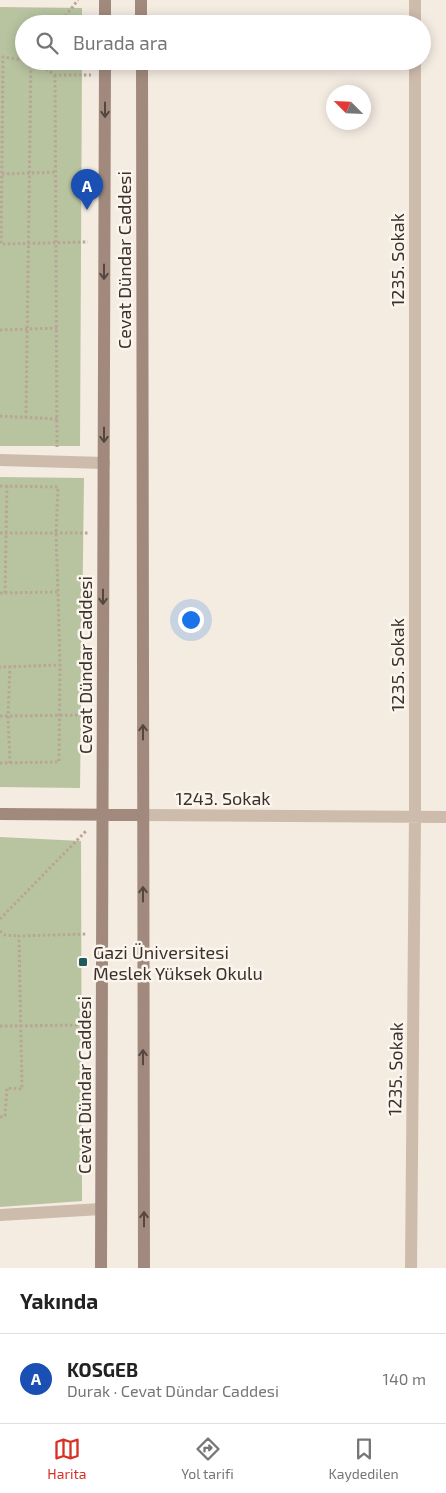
<!DOCTYPE html>
<html lang="tr">
<meta charset="utf-8">
<style>
:root{--surface:#fff;--page:#f6f6f6;--text:#222;--muted:#767676;--line:#e0e0e0;--accent:#d93025}
body{margin:0;font-family:"Exo 2",sans-serif;background:var(--page);color:var(--text)}
.compass{position:absolute;left:326px;top:85px;width:45px;height:45px;border-radius:50%;background:var(--surface);box-shadow:0 2px 12px #0003;rotate:294deg}
.you{position:absolute;left:190px;top:619px;width:18px;height:18px;margin:-12px;border:4px solid #fff;border-radius:50%;background:#1a73e8;box-shadow:0 0 0 8px #1a73e833}
.badge{display:grid;place-items:center;width:32px;height:32px;border-radius:50%;background:var(--accent);color:#fff;font-size:16px;font-weight:700}
.pin{position:absolute;translate:-50% -41px;filter:drop-shadow(0 1px 2px #0008)}
.pin::after{content:'';position:absolute;top:26px;width:18px;height:15px;background:inherit;clip-path:polygon(0 0,100% 0,50% 100%)}
.list{margin:0;padding:0;list-style:none}
h2{display:flex;justify-content:space-between;align-items:center;height:65px;margin:0;padding:0 20px;font-size:21px}
h2 small{font-size:16px;font-weight:400;color:var(--muted)}
.list li{display:grid;grid-template-columns:32px 1fr auto;gap:15px;align-items:center;box-sizing:border-box;height:90px;padding:0 20px;border-top:1px solid var(--line)}
.list b{display:block;font-size:19px;white-space:nowrap}
.list p{margin:0;font-size:16px;white-space:nowrap;color:var(--muted)}
.list em{font-size:16px;font-style:normal;color:var(--muted)}
.icon{flex:none;width:28px;height:28px;fill:none;stroke:currentColor;stroke-width:2;stroke-linecap:round;stroke-linejoin:round}
.map{position:relative;flex:none;width:446px;height:1268px;overflow:hidden}
.search{position:absolute;background:var(--surface);box-shadow:0 2px 12px #0003;left:15px;right:15px;top:15px;height:55px;display:flex;align-items:center;gap:12px;box-sizing:border-box;padding:0 18px;border-radius:28px;color:var(--muted);font-size:19px}
.sheet{height:155px;background:var(--surface)}
nav{display:flex;justify-content:space-around;align-items:center;box-sizing:border-box;height:70px;border-top:1px solid var(--line);background:var(--surface);font-size:14px;color:var(--muted)}
nav a{display:grid;justify-items:center;gap:2px}
nav .on{color:var(--accent)}
.map>svg:first-child{display:block}
</style>
<div class="map">
<svg width="446" height="1268" viewBox="0 0 446 1268">
<rect width="100%" height="100%" fill="#f4ebe1"/>
<path fill="#b8c4a0" d="M0 7 82 8V24H24V61H82L80 446H0Z
M0 477 84 478 80 788 0 787Z
M0 837 81 841 82 1201 0 1207Z"/>
<g fill="none" stroke-linecap="round" stroke-linejoin="round">
<path stroke="#b9a596" stroke-width="3" stroke-dasharray="2.5 2.5" stroke-linecap="butt" d="M59 24 78 0
M24 60 3 57 1 244 88 242
M33 61 55 75H91
M55 75 57 447
M2 174 56 172
M0 330 57 328
M0 416 57 419
M26 418 31 61
M0 486 58 487 56 533 58 592
M0 533H88
M0 593 58 592 60 665 0 667
M5 593 7 486
M10 666 8 716 10 763
M0 716 87 715
M0 763 59 762 60 665
M0 919 86 831
M0 931 5 935 19 936
M0 1026 87 1025
M0 1117 5 1116 7 1088 22 1089 19 936 87 934"/>
<path stroke="#cdbbac" stroke-width="12" d="M415 0V24
M0 460 104 463
M143 815 446 817
M0 1215 101 1209
M411 1268 415 817V61"/>
<path stroke="#a18a7d" stroke-width="12" d="M141 0V24
M105 24V0
M142 61 144 1268
M0 814 143 815
M101 1268 105 61"/>
</g>
<defs><path id="oneway-shaft" d="M-6 0H5M1.5-3L5.5 0L1.5 3" fill="none" stroke-width="1.6" stroke-linecap="round" stroke-linejoin="round" transform="scale(1.25)"/></defs>
<g stroke="#544640">
<use href="#oneway-shaft" transform="translate(105 110) rotate(90)"/>
<use href="#oneway-shaft" transform="translate(104 272) rotate(90)"/>
<use href="#oneway-shaft" transform="translate(104 435) rotate(90)"/>
<use href="#oneway-shaft" transform="translate(103 597) rotate(90)"/>
<use href="#oneway-shaft" transform="translate(143 732) rotate(-90)"/>
<use href="#oneway-shaft" transform="translate(143 894) rotate(-90)"/>
<use href="#oneway-shaft" transform="translate(143 1057) rotate(-90)"/>
<use href="#oneway-shaft" transform="translate(144 1219) rotate(-90)"/>
</g>
<rect fill="#1f5a5e" stroke="#fbf5ee" stroke-width="2" x="78" y="957" width="10" height="10" rx="2.5"/>
<g text-anchor="middle" dominant-baseline="central" stroke-width="5" stroke-linejoin="round" paint-order="stroke">
<g font-size="18" fill="#3b302b" stroke="#fbf5ee">
<text transform="translate(124 260) rotate(-90)">Cevat Dündar Caddesi</text>
<text transform="translate(397 260) rotate(-90)">1235. Sokak</text>
<text transform="translate(85 665) rotate(-90)">Cevat Dündar Caddesi</text>
<text transform="translate(397 665) rotate(-90)">1235. Sokak</text>
<text x="223" y="798">1243. Sokak</text>
<text transform="translate(395 1069) rotate(-89)">1235. Sokak</text>
<text transform="translate(84 1085) rotate(-90)">Cevat Dündar Caddesi</text>
</g>
<g font-size="18" fill="#3b302b" stroke="#fbf5ee" text-anchor="start">
<text x="93" y="952">Gazi Üniversitesi<tspan x="93" dy="21">Meslek Yüksek Okulu</tspan></text>
</g>
</g>
</svg>
<svg class="compass" viewBox="-18 -18 36 36"><path d="M0-13l5 13h-10z" fill="#e53935"/><path d="M0 13l5-13h-10z" fill="#767676"/></svg>
<div class="you"></div>
<div class="pin badge" style="left:87px;top:210px;background:#1a4fb4">A</div>
<div class="search"><svg class="icon" aria-label="search" viewBox="0 0 24 24"><circle cx="10" cy="10" r="6"/><path d="M15 15l6 6"/></svg>Burada ara</div>
</div>
<section class="sheet">
<h2>Yakında<small></small></h2>
<ul class="list">
<li><span class="badge" style="background:#1a4fb4">A</span><div><b>KOSGEB</b><p>Durak · Cevat Dündar Caddesi</p></div><em>140 m</em></li>
</ul>
</section>
<nav>
<a class="on"><svg class="icon" aria-label="map" viewBox="0 0 24 24"><path d="M3 6l6-2 6 2 6-2v14l-6 2-6-2-6 2zM9 4v14M15 6v14"/></svg>Harita</a>
<a><svg class="icon" aria-label="directions" viewBox="0 0 24 24"><path d="M12 3l9 9-9 9-9-9zM9 14v-3h6M13 9l2 2-2 2"/></svg>Yol tarifi</a>
<a><svg class="icon" aria-label="saved" viewBox="0 0 24 24"><path d="M7 4h10v16l-5-4-5 4z"/></svg>Kaydedilen</a>
</nav>
